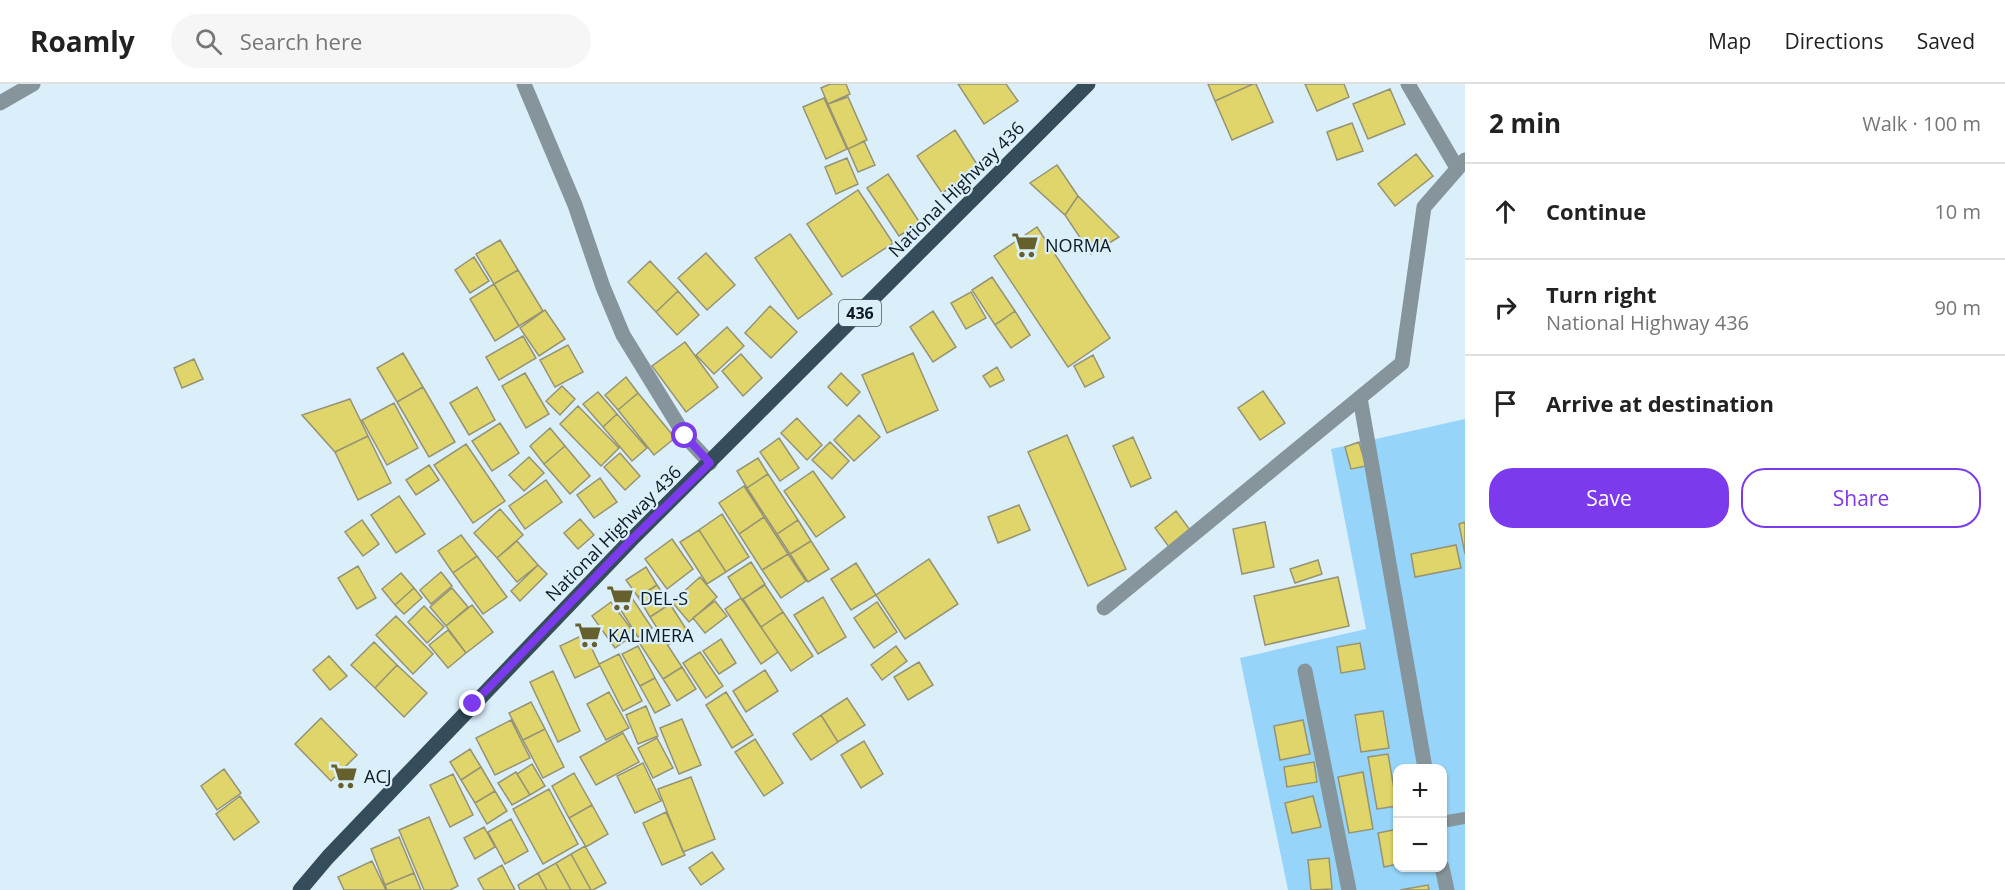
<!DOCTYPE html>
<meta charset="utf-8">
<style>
:root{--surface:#fff;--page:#f6f6f6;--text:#222;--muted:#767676;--line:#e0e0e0;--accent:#7c3aed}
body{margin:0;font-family:"Open Sans",sans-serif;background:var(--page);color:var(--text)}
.controls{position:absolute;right:18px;bottom:18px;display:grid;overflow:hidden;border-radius:12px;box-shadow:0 2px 4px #0004}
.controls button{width:54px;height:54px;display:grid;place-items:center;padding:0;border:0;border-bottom:2px solid var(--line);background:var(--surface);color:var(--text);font:30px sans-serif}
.stop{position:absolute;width:18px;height:18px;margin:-14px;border:4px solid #7c3aed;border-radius:50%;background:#fff}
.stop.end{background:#7c3aed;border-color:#fff;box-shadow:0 2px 6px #0008}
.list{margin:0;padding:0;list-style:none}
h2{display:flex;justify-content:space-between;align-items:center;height:78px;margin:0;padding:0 24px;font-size:26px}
h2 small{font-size:20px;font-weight:400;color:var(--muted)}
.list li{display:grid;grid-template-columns:39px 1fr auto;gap:18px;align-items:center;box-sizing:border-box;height:96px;padding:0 24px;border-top:2px solid var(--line)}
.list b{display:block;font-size:22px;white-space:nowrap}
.list p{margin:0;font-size:20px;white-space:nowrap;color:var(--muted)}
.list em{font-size:20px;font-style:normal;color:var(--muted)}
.actions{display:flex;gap:12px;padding:18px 24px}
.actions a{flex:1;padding:14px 0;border:2px solid var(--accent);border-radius:24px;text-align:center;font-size:21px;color:var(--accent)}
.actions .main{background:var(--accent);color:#fff}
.icon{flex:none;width:33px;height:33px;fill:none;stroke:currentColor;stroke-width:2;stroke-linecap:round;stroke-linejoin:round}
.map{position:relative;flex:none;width:1465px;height:806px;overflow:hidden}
header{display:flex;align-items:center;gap:36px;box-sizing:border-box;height:84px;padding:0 30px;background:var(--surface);border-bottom:2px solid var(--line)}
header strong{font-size:28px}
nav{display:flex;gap:33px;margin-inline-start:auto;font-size:21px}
.search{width:420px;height:54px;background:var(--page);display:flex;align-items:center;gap:15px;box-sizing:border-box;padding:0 21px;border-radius:33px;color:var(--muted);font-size:22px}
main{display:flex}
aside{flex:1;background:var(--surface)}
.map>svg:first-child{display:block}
</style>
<header>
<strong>Roamly</strong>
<div class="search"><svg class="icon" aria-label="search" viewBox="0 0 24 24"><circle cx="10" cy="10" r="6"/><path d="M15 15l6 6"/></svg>Search here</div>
<nav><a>Map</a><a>Directions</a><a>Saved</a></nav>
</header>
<main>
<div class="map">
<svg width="1465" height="806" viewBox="0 0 1465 806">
<rect width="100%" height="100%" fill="#dbeffb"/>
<path fill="#96d5f9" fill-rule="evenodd" d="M1465 335V806H1288L1240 574 1366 545 1331 365ZM1398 684H1442V784H1398Z"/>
<path fill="#dfd56b" stroke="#959374" stroke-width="1.5" d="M830 0H846L850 10 828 20 821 4Z
M958 0H1006L1018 17 984 40Z
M1208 0H1253L1215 17Z
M1253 0H1256L1273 38 1232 56 1215 17Z
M1305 0H1344L1349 13 1317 27Z
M1390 5 1405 40 1368 55 1353 20Z
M848 13 867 56 848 65 828 20Z
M824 14 847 65 826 75 803 23Z
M1352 39 1363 67 1337 76 1327 48Z
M955 46 980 85 942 109 917 72Z
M864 57 875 81 858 88 848 65Z
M1416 70 1433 92 1395 122 1378 100Z
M847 74 858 100 836 110 825 83Z
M1057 81 1078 112 1065 131 1030 99Z
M888 90 920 139 899 152 867 104Z
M858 106 893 159 842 193 807 140Z
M1078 112 1119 153 1091 170 1065 131Z
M1037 143 1110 254 1068 283 994 172Z
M790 150 832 210 798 235 755 174Z
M500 156 518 186 494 200 476 170Z
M706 169 735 201 707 226 678 194Z
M474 173 489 197 470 209 455 186Z
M650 177 678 207 656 228 628 198Z
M518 186 543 227 519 242 494 200Z
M992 193 1015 227 995 241 972 206Z
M494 200 519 242 495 257 470 215Z
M678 207 699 231 677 251 656 228Z
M971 208 986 234 966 245 951 219Z
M770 222 797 248 771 274 745 249Z
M545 226 565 255 539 272 520 244Z
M933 227 956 263 933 278 910 243Z
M1015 227 1030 251 1011 264 995 241Z
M727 243 744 262 714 290 696 271Z
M523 252 536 274 499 296 486 273Z
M685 258 718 303 686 328 652 282Z
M568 261 583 288 555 303 540 276Z
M403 269 423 303 397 318 377 284Z
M913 269 938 326 887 349 862 291Z
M741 270 762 294 743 312 722 287Z
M1093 271 1104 293 1085 303 1074 282Z
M194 275 203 295 182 304 174 284Z
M997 283 1004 296 990 303 983 292Z
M525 289 549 330 526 344 502 302Z
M841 289 860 308 847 322 828 303Z
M626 293 638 309 618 326 605 311Z
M562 302 575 315 560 331 546 317Z
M423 303 455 358 429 373 397 318Z
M477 303 495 336 469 351 450 319Z
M1263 307 1285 339 1260 356 1238 324Z
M598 308 617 330 603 343 583 320Z
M638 309 675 354 654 371 618 326Z
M350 315 368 352 335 368 302 331Z
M394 319 418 364 387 381 362 336Z
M578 322 619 364 601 382 560 340Z
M617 330 647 364 632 377 603 343Z
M859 331 880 353 854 377 834 356Z
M797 334 822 361 807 376 781 349Z
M500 339 519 369 492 387 472 357Z
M550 344 565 362 544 380 530 362Z
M1067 351 1126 485 1088 502 1028 368Z
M368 352 391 399 358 416 335 368Z
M1133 353 1151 394 1131 403 1113 362Z
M779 354 799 384 780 397 760 368Z
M830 358 849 377 832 395 812 376Z
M1359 358 1366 382 1351 385 1345 363Z
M466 360 505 417 473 439 434 381Z
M565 362 590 392 570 410 544 380Z
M620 369 640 392 625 406 604 383Z
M529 373 544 389 524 407 509 391Z
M758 374 768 390 747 404 737 387Z
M429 381 439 396 416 411 406 396Z
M813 387 845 433 816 453 784 407Z
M768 390 798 436 777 450 747 404Z
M600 394 617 418 594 434 577 411Z
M546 396 562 418 525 445 509 422Z
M744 402 764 433 739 450 719 419Z
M399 412 425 450 396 469 371 431Z
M1019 421 1030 446 998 459 988 433Z
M500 425 523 451 497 474 474 449Z
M1176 427 1193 450 1172 467 1155 444Z
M722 430 749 473 726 488 699 446Z
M764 433 788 470 762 486 739 450Z
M580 435 594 451 578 465 564 449Z
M362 436 379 460 363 472 345 448Z
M798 436 811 457 790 470 777 450Z
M1265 438 1274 483 1242 490 1233 445Z
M1465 438V470L1459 440Z
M699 446 726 488 707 500 680 458Z
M461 451 477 472 453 489 438 467Z
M672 455 693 485 667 505 645 475Z
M517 457 538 481 517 498 497 474Z
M811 457 829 485 808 498 790 470Z
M1456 461 1461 484 1415 493 1411 470Z
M788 470 806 497 781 514 762 486Z
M477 472 507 513 483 530 453 489Z
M929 475 958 520 905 555 876 511Z
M1318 476 1322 490 1295 499 1290 485Z
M751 478 765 500 742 516 728 493Z
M856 479 876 511 851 526 831 495Z
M538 481 547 490 520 517 511 507Z
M358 482 376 514 357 525 338 494Z
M646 483 657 501 638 513 626 496Z
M441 488 452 502 431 520 420 506Z
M401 489 414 504 395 521 382 505Z
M700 493 717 513 689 538 672 518Z
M1338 493 1349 542 1265 561 1254 512Z
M657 501 670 520 650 533 638 513Z
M765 501 783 528 761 543 743 515Z
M414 504 422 514 404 530 395 521Z
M452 504 468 523 446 542 430 523Z
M626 505 652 544 638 553 613 514Z
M823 513 846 553 818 570 794 531Z
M741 514 778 568 761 580 725 525Z
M715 517 727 532 705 549 693 534Z
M611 518 635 550 615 564 592 532Z
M877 518 897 548 874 564 854 534Z
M670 520 688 548 668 561 650 533Z
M472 521 493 548 466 569 446 542Z
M424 522 444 543 427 559 408 538Z
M783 528 813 572 791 587 761 543Z
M396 532 433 570 413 590 376 551Z
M448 546 466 569 448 584 429 561Z
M659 548 682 583 663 595 640 560Z
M585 550 600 582 575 594 560 562Z
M721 555 736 579 719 590 703 567Z
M374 558 397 581 375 604 351 581Z
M1360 559 1365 585 1341 589 1337 563Z
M638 562 655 594 640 602 622 570Z
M896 562 907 577 882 596 871 581Z
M700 568 723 602 706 614 683 579Z
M619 570 642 617 623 627 599 580Z
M329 572 347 592 330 606 313 586Z
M919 578 933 601 908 616 894 593Z
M397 581 427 609 404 633 375 604Z
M682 583 696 605 677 617 663 595Z
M765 586 778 607 746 628 733 607Z
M553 587 580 647 558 658 530 598Z
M655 594 670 621 655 629 640 602Z
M609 608 629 644 606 656 587 620Z
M726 608 753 651 732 664 706 621Z
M847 614 865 641 838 658 821 631Z
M531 618 545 645 523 656 509 629Z
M646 622 658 652 638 660 626 631Z
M1383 627 1389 664 1361 668 1355 631Z
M821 631 838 658 811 676 793 650Z
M321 634 357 671 331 697 295 660Z
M682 635 701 681 679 690 660 644Z
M511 636 530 674 495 691 476 654Z
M1303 636 1310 670 1280 676 1274 642Z
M545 645 564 683 543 694 523 656Z
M623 649 639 678 596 701 580 673Z
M657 654 673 684 653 694 638 664Z
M755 655 783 699 764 712 735 668Z
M864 657 883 690 861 704 841 671Z
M470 665 481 683 461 696 450 678Z
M1388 670 1397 722 1377 725 1368 673Z
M1314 678 1317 698 1287 703 1284 683Z
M643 679 661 717 635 729 617 692Z
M532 680 545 702 530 711 517 690Z
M481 683 495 707 475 719 461 696Z
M224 685 241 709 217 726 201 702Z
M516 688 530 711 512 721 498 699Z
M1363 688 1373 745 1349 749 1338 693Z
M574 689 592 721 569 734 552 702Z
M453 690 473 731 450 743 430 701Z
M691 693 715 755 683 768 658 705Z
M549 705 578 760 543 780 513 725Z
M495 707 507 727 487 740 475 719Z
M240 712 259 738 234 756 216 730Z
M1313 712 1321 743 1292 749 1285 719Z
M592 721 608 750 586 763 569 734Z
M666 728 685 771 662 781 643 739Z
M429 733 458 802 450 806H424L399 746Z
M511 735 528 767 505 780 488 748Z
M484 743 495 763 475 775 464 754Z
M1398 745V780L1384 783 1378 749Z
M399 753 414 789 385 801 371 765Z
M585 762 606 799 593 806H591L571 770Z
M712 768 724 785 701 801 689 784Z
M571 770 591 806H571L556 779Z
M1329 774 1332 805 1311 806 1308 776Z
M372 777 386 806H344L338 793Z
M556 779 571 806H547L538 789Z
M502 781 515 806H484L478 795Z
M414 789 421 806H387L385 801Z
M538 789 547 806H520L518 801Z
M1428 801 1429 806H1400Z"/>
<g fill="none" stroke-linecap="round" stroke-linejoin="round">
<path stroke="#86949c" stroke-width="12" d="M1442 738 1465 734"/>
<path stroke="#86949c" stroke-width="15" d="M524 0 575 121 603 203 623 251 685 352 710 379
M1408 0 1457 84
M0 19 33 0
M1360 314 1425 684
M1104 524 1402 279 1424 123 1465 76
M1305 587 1349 806
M1442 783 1447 806"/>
<path stroke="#354d5b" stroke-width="15" d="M300 806 328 773 631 456 1088 0"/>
</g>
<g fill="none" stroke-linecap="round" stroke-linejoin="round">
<path stroke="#7c3aed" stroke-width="8" d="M473 620 631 456 710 379 685 352"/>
</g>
<defs>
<symbol id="supermarket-bare" viewBox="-9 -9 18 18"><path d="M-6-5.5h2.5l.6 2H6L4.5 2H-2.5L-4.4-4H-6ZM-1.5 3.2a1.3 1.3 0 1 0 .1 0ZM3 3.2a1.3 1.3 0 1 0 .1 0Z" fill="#65602d" stroke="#dbeffb" stroke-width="2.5" paint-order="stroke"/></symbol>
</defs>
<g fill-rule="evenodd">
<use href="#supermarket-bare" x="1006" y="142" width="38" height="38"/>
<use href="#supermarket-bare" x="601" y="495" width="38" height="38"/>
<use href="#supermarket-bare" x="569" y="532" width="38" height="38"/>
<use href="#supermarket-bare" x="325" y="673" width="38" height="38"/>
</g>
<g text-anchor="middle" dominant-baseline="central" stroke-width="4.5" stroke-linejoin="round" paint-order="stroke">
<rect fill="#dbeffb" stroke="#4c5a62" stroke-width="1.5" x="839" y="216" width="42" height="26" rx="4.5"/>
<g font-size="16" font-weight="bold" fill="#0e1a21">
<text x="860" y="229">436</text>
</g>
<g font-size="18" fill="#0e1a21" stroke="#dbeffb">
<text transform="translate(956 105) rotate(-45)">National Highway 436</text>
<text transform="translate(613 449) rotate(-45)">National Highway 436</text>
</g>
<g font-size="18" fill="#0e1a21" stroke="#dbeffb" text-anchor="start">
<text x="1045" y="161">NORMA</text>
<text x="640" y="514">DEL-S</text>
<text x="608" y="551">KALIMERA</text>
<text x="364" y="692">ACJ</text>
</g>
</g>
</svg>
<div class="controls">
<button>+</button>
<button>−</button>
</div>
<div class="stop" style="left:685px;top:352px"></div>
<div class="stop end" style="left:473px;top:620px"></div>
</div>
<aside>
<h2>2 min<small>Walk · 100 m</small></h2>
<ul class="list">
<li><svg class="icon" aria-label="ahead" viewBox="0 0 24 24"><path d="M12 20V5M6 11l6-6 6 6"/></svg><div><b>Continue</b></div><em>10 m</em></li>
<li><svg class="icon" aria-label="right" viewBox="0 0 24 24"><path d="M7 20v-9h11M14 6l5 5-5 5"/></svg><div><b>Turn right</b><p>National Highway 436</p></div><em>90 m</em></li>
<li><svg class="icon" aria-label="arrive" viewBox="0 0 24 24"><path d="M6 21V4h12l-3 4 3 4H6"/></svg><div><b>Arrive at destination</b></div></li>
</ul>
<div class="actions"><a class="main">Save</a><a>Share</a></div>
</aside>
</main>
